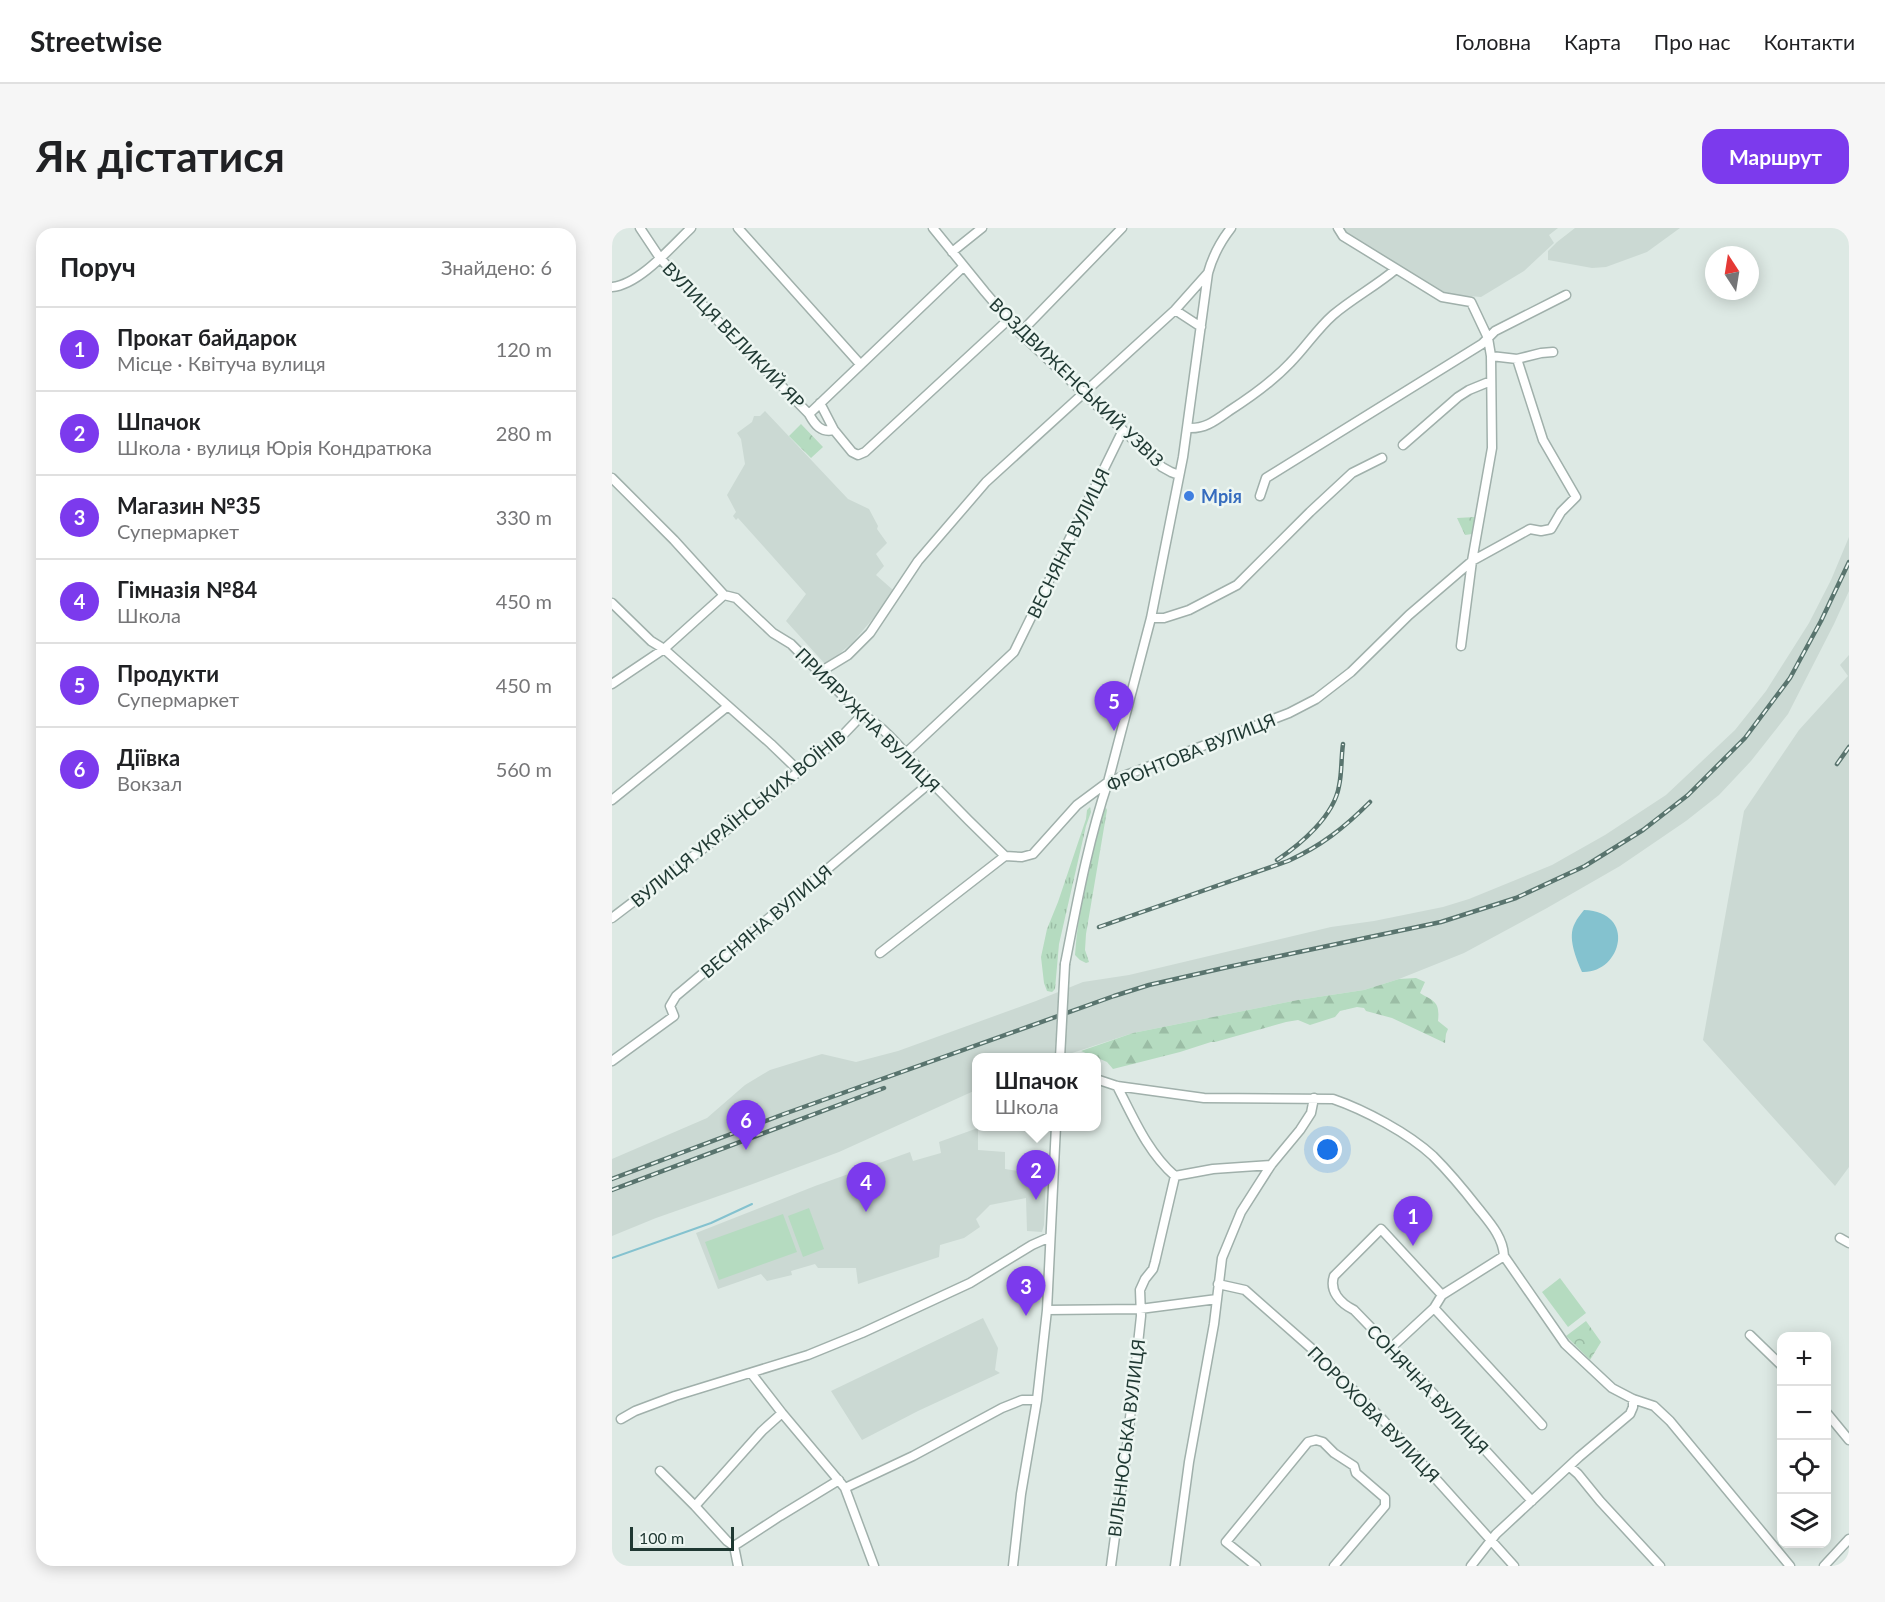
<!DOCTYPE html>
<html lang="uk">
<meta charset="utf-8">
<style>
:root{--surface:#fff;--page:#f6f6f6;--text:#202124;--muted:#757577;--line:#e0e0e0;--accent:#7c3aed}
body{margin:0;font-family:Lato,sans-serif;background:var(--page);color:var(--text)}
.controls{position:absolute;right:18px;bottom:18px;display:grid;overflow:hidden;border-radius:12px;box-shadow:0 3px 15px #0003}
.controls button{width:54px;height:54px;display:grid;place-items:center;padding:0;border:0;border-bottom:2px solid var(--line);background:var(--surface);color:var(--text);font:30px sans-serif}
.compass{position:absolute;left:1093px;top:18px;width:54px;height:54px;border-radius:50%;background:var(--surface);box-shadow:0 3px 15px #0003;rotate:348deg}
.scale{position:absolute;left:18px;bottom:15px;width:104px;box-sizing:border-box;padding-left:6px;border:3px solid #1f3832;border-top:0;font-size:16px;line-height:21px;white-space:nowrap;color:#1f3832;-webkit-text-stroke:4px #edf6f2;paint-order:stroke}
.you{position:absolute;left:716px;top:922px;width:21px;height:21px;margin:-15px;border:4px solid #fff;border-radius:50%;background:#1a73e8;box-shadow:0 0 0 9px #1a73e833}
.badge{display:grid;place-items:center;width:39px;height:39px;border-radius:50%;background:var(--accent);color:#fff;font-size:20px;font-weight:700}
.pin{position:absolute;translate:-50% -50px;filter:drop-shadow(0 2px 3px #0008)}
.pin::after{content:'';position:absolute;top:32px;width:21px;height:18px;background:inherit;clip-path:polygon(0 0,100% 0,50% 100%)}
.popup{position:absolute;left:360px;top:825px;width:129px;height:78px;box-sizing:border-box;display:grid;place-content:center;border-radius:12px;background:var(--surface);filter:drop-shadow(0 2px 4px #0005);font-size:20px;white-space:nowrap;color:var(--muted)}
.popup b{font-size:22px;color:var(--text)}
.popup::after{content:'';position:absolute;left:50%;top:100%;margin-left:-12px;border:12px solid transparent;border-top-color:var(--surface)}
.list{margin:0;padding:0;list-style:none}
h2{display:flex;justify-content:space-between;align-items:center;height:78px;margin:0;padding:0 24px;font-size:26px}
h2 small{font-size:20px;font-weight:400;color:var(--muted)}
.list li{display:grid;grid-template-columns:39px 1fr auto;gap:18px;align-items:center;box-sizing:border-box;height:84px;padding:0 24px;border-top:2px solid var(--line)}
.list b{display:block;font-size:22px;white-space:nowrap}
.list p{margin:0;font-size:20px;white-space:nowrap;color:var(--muted)}
.list em{font-size:20px;font-style:normal;color:var(--muted)}
.icon{flex:none;width:33px;height:33px;fill:none;stroke:currentColor;stroke-width:2;stroke-linecap:round;stroke-linejoin:round}
.map{position:relative;flex:none;width:1237px;height:1338px;overflow:hidden;border-radius:18px}
header{display:flex;align-items:center;gap:36px;box-sizing:border-box;height:84px;padding:0 30px;background:var(--surface);border-bottom:2px solid var(--line)}
header strong{font-size:28px}
nav{display:flex;gap:33px;margin-inline-start:auto;font-size:21px}
.intro{display:flex;align-items:center;justify-content:space-between;box-sizing:border-box;height:144px;padding:0 36px}
h1{margin:0;font-size:42px}
.button{padding:15px 27px;border-radius:18px;background:var(--accent);color:#fff;font-size:21px;font-weight:700}
main{display:flex;gap:36px;padding:0 36px}
aside{flex:1;background:var(--surface);border-radius:18px;box-shadow:0 3px 15px #0003}
.map>svg:first-child{display:block}
</style>
<header>
<strong>Streetwise</strong>
<nav><a>Головна</a><a>Карта</a><a>Про нас</a><a>Контакти</a></nav>
</header>
<div class="intro"><h1>Як дістатися</h1><a class="button">Маршрут</a></div>
<main>
<aside>
<h2>Поруч<small>Знайдено: 6</small></h2>
<ul class="list">
<li><span class="badge">1</span><div><b>Прокат байдарок</b><p>Місце · Квітуча вулиця</p></div><em>120 m</em></li>
<li><span class="badge">2</span><div><b>Шпачок</b><p>Школа · вулиця Юрія Кондратюка</p></div><em>280 m</em></li>
<li><span class="badge">3</span><div><b>Магазин №35</b><p>Супермаркет</p></div><em>330 m</em></li>
<li><span class="badge">4</span><div><b>Гімназія №84</b><p>Школа</p></div><em>450 m</em></li>
<li><span class="badge">5</span><div><b>Продукти</b><p>Супермаркет</p></div><em>450 m</em></li>
<li><span class="badge">6</span><div><b>Діївка</b><p>Вокзал</p></div><em>560 m</em></li>
</ul>
</aside>
<div class="map">
<svg width="1237" height="1338" viewBox="0 0 1237 1338">
<defs>
<pattern id="grass-tufts" width="24" height="20" patternUnits="userSpaceOnUse" patternTransform="scale(1.5)"><rect width="24" height="20" fill="#b5dbc0"/><path d="M3 7l-1-3M5 7V3M7 7l1-3M15 17l-1-3M17 17v-4M19 17l1-3" fill="none" stroke="#9bbda5"/></pattern>
<pattern id="forest-firs" width="22" height="20" patternUnits="userSpaceOnUse" patternTransform="scale(1.5)"><rect width="22" height="20" fill="#b5dbc0"/><path d="M5 1l3.5 6h-7zM16 11l3.5 6h-7z" fill="#9bbda5"/></pattern>
<pattern id="park-crowns" width="20" height="18" patternUnits="userSpaceOnUse" patternTransform="scale(1.5)"><rect width="20" height="18" fill="#b5dbc0"/><path d="M2 6a3 3 0 1 1 6 0M12 15a3 3 0 1 1 6 0" fill="none" stroke="#9bbda5"/></pattern>
</defs>
<rect width="100%" height="100%" fill="#dde9e4"/>
<path fill="#cbd9d3" d="M731 0H946L937 7 942 15 912 43 869 69 831 66 736 6Z
M963 0H1068L1035 24 994 39 980 40 936 32V23L945 14Z
M153 183 236 271 257 281 266 298 265 301 275 315 264 326 272 338 264 347 281 362 271 379 240 415 214 437 174 393 194 366 126 290 124 292 121 288 124 284 115 267 133 236 129 211 125 205 140 194 142 188H148Z
M1237 309V363L1222 396 1176 486 1139 533 1107 567 1074 593 1008 638 935 680 852 725 787 751 752 762 686 772 521 805 448 829 364 830V862L227 924 138 957 44 990 0 1008V931L95 890 133 857 158 842 210 826 244 834 286 823 424 773 471 754 517 747 719 699 762 693 831 679 857 671 940 637 993 607 1054 567 1123 502 1154 463 1197 395 1219 352Z
M1237 427V939L1223 958 1091 812 1132 583 1187 502 1236 448 1228 437Z
M366 900V922L393 924V941L434 947 432 997 430 1004 415 1003 414 970 378 977 364 991 368 999 352 1010 328 1017 327 1029 246 1056 244 1040H206L203 1036 179 1043 180 1047 155 1053 149 1046 106 1061 84 1005 203 958 298 924 301 933 329 925 327 914Z
M371 1090 386 1120 383 1142 388 1145 306 1183 250 1212 219 1163Z"/>
<path fill="url(#grass-tufts)" d="M478 579 479 584 474 598 447 716 443 761 440 764 435 763 432 755 429 729 435 701 446 674 474 591 475 582Z
M494 580 495 582 474 706 473 722 477 734 474 735 468 732 463 727C466 678 480 628 492 581Z"/>
<path fill="url(#forest-firs)" d="M804 750 813 754 808 765C823 774 828 774 826 793L836 801 834 806 833 815 780 790 754 783 752 780 745 779 728 783 723 789 698 797 686 792 674 794 603 814H599L568 824 501 841 495 834 469 823 521 805 686 772 752 762 787 751Z"/>
<path fill="url(#park-crowns)" d="M189 196 211 219 199 230 177 208Z
M863 289 860 306 853 307 845 290Z
M974 1093 989 1114 978 1132 954 1108Z"/>
<path fill="#b5dbc0" d="M197 980 212 1021 191 1029 176 988Z
M171 986 185 1024 107 1052 93 1014Z
M948 1050 974 1085 956 1099 930 1064Z"/>
<path fill="#84c2cf" d="M972 682C1026 684 1009 746 970 744 964 730 955 709 963 695 965 690 969 686 972 682Z"/>
<g fill="none" stroke-linecap="round" stroke-linejoin="round">
<path stroke="#84c2cf" stroke-width="2" d="M0 1030 99 995 140 976"/>
<defs>
<path id="minor" d="M28 0 48 30 102 89 197 186C203 197 209 205 222 202L240 224 246 227 253 224 396 92
M126 0 248 136
M321 0 373 64 408 105 550 239 559 244 567 247
M726 0 731 8 830 69 859 74 876 110 879 128 880 220 860 333 849 418
M340 24 370 0
M0 59C27 57 60 18 79 0
M563 82 589 99
M408 105 510 0
M879 128 905 131 929 125 941 124
M208 175 222 202
M197 186 351 39
M576 200C593 201 603 193 617 183 639 169 660 154 678 135 693 120 705 101 721 87 741 70 764 58 784 41
M791 217 846 169 857 162 879 153
M0 250 62 312 112 367
M648 268 654 250 870 116 883 103 954 67
M112 367 124 370 161 405 179 416 250 487C274 498 301 535 320 555 344 580 368 604 393 628
M0 375 39 413 52 421 159 516 187 543
M539 390H552L577 382 625 357 698 284 740 245 770 230
M208 444 236 427 258 405 306 333 374 254 563 82 596 45
M0 456 52 421 112 367
M294 525 402 424 511 202
M0 572 116 478
M0 690 105 610 229 509 250 487
M268 725 393 628 410 629 421 626 465 577 496 554 677 485 704 471 739 444 797 387 860 333 918 301 929 303 939 301 949 284 964 269 931 212 905 131
M453 736C465 675 476 613 496 554L539 390 571 229 596 45C601 27 608 14 619 0
M0 833 62 788 58 778 64 768 319 554
M484 851 505 858 592 870 721 871C753 882 796 905 821 928 837 944 852 962 866 980 878 995 891 1009 892 1028L953 1116 1000 1160 1021 1171 1042 1178 1058 1193 1178 1338
M563 948 601 941 659 937
M1228 1010 1237 1015
M606 1056 633 1062 699 1120 771 1192 902 1338
M830 1067 769 1001 722 1048C717 1063 728 1075 742 1082L775 1116 781 1118 783 1124 920 1273
M822 1080 930 1197
M435 1082 528 1081 605 1071
M1138 1107 1170 1138
M781 1118 822 1080 830 1067 892 1028
M139 1145 170 1185 233 1260 262 1338
M1214 1184 1237 1212
M9 1191 23 1183 63 1168 196 1127 250 1105 358 1055 420 1017 438 1009
M958 1239 966 1246 988 1273 1048 1338
M48 1243 83 1278
M233 1260 301 1228 390 1180 410 1172H425
M122 1318 115 1313 83 1278 150 1203 170 1185
M126 1338 122 1318 168 1288 227 1252
M401 1338 409 1266 425 1172 435 1082 444 898
M499 1338 514 1227 529 1088 528 1062 533 1051 541 1041 543 1034 563 948C536 925 521 889 505 858
M563 1338 577 1234 602 1096 610 1030 629 984 659 937 688 902 699 885 702 870
M644 1338 614 1314 696 1214 704 1212 711 1214 722 1225 742 1238 744 1245 773 1270V1278L722 1338
M859 1338 884 1306 967 1229 1018 1186 1021 1179V1171
M1212 1338 1237 1311"/>
</defs>
<use href="#minor" stroke="#a0b0ab" stroke-width="11"/>
<use href="#minor" stroke="#fff" stroke-width="8"/>
<defs>
<path id="rail" d="M1225 536 1237 519
M665 632C689 616 722 588 727 558 730 545 729 530 731 516
M487 699 676 633C709 618 732 600 758 574
M0 951 172 886 502 768 537 757 616 739 829 694 904 670 973 638 1031 602 1076 567 1133 510 1178 450 1209 393 1237 334
M0 962 272 860"/>
</defs>
<use href="#rail" stroke="#59746e" stroke-width="4.5"/>
<use href="#rail" stroke="#edf6f2" stroke-width="2" stroke-dasharray="7" stroke-linecap="butt"/>
<defs>
<path id="minor-bridge" d="M448 830 453 736"/>
</defs>
<use href="#minor-bridge" stroke="#a0b0ab" stroke-width="11" stroke-linecap="butt"/>
<use href="#minor-bridge" stroke="#fff" stroke-width="8"/>
</g>
<circle fill="#3f7fe0" stroke="#edf6f2" stroke-width="2" cx="577" cy="268" r="6"/>
<g text-anchor="middle" dominant-baseline="central" stroke-width="5" stroke-linejoin="round" paint-order="stroke">
<g font-size="18" fill="#1f3832" stroke="#edf6f2">
<text transform="translate(122 107) rotate(46)">ВУЛИЦЯ ВЕЛИКИЙ ЯР</text>
<text transform="translate(465 154) rotate(44)">ВОЗДВИЖЕНСЬКИЙ УЗВІЗ</text>
<text transform="translate(456 315) rotate(-64)">ВЕСНЯНА ВУЛИЦЯ</text>
<text transform="translate(256 492) rotate(45)">ПРИЯРУЖНА ВУЛИЦЯ</text>
<text transform="translate(579 524) rotate(-22)">ФРОНТОВА ВУЛИЦЯ</text>
<text transform="translate(126 590) rotate(-39)">ВУЛИЦЯ УКРАЇНСЬКИХ ВОЇНІВ</text>
<text transform="translate(154 693) rotate(-40)">ВЕСНЯНА ВУЛИЦЯ</text>
<text transform="translate(816 1161) rotate(47)">СОНЯЧНА ВУЛИЦЯ</text>
<text transform="translate(762 1186) rotate(46)">ПОРОХОВА ВУЛИЦЯ</text>
<text transform="translate(514 1210) rotate(-83)">ВІЛЬНЮСЬКА ВУЛИЦЯ</text>
</g>
<g font-size="18" font-weight="bold" fill="#366cbe" stroke="#edf6f2" text-anchor="start">
<text x="589" y="268">Мрія</text>
</g>
</g>
</svg>
<div class="controls">
<button>+</button>
<button>−</button>
<button><svg class="icon" aria-label="locate" viewBox="0 0 24 24"><circle cx="12" cy="12" r="6"/><path d="M12 2v4M12 18v4M2 12h4M18 12h4"/></svg></button>
<button><svg class="icon" aria-label="layers" viewBox="0 0 24 24"><path d="M12 4l9 5-9 5-9-5zM3 14l9 5 9-5"/></svg></button>
</div>
<svg class="compass" viewBox="-18 -18 36 36"><path d="M0-13l5 13h-10z" fill="#e53935"/><path d="M0 13l5-13h-10z" fill="#757577"/></svg>
<div class="scale">100 m</div>
<div class="you"></div>
<div class="pin badge" style="left:801px;top:1018px">1</div>
<div class="pin badge" style="left:424px;top:972px">2</div>
<div class="popup"><b>Шпачок</b>Школа</div>
<div class="pin badge" style="left:414px;top:1088px">3</div>
<div class="pin badge" style="left:254px;top:984px">4</div>
<div class="pin badge" style="left:502px;top:503px">5</div>
<div class="pin badge" style="left:134px;top:922px">6</div>
</div>
</main>
